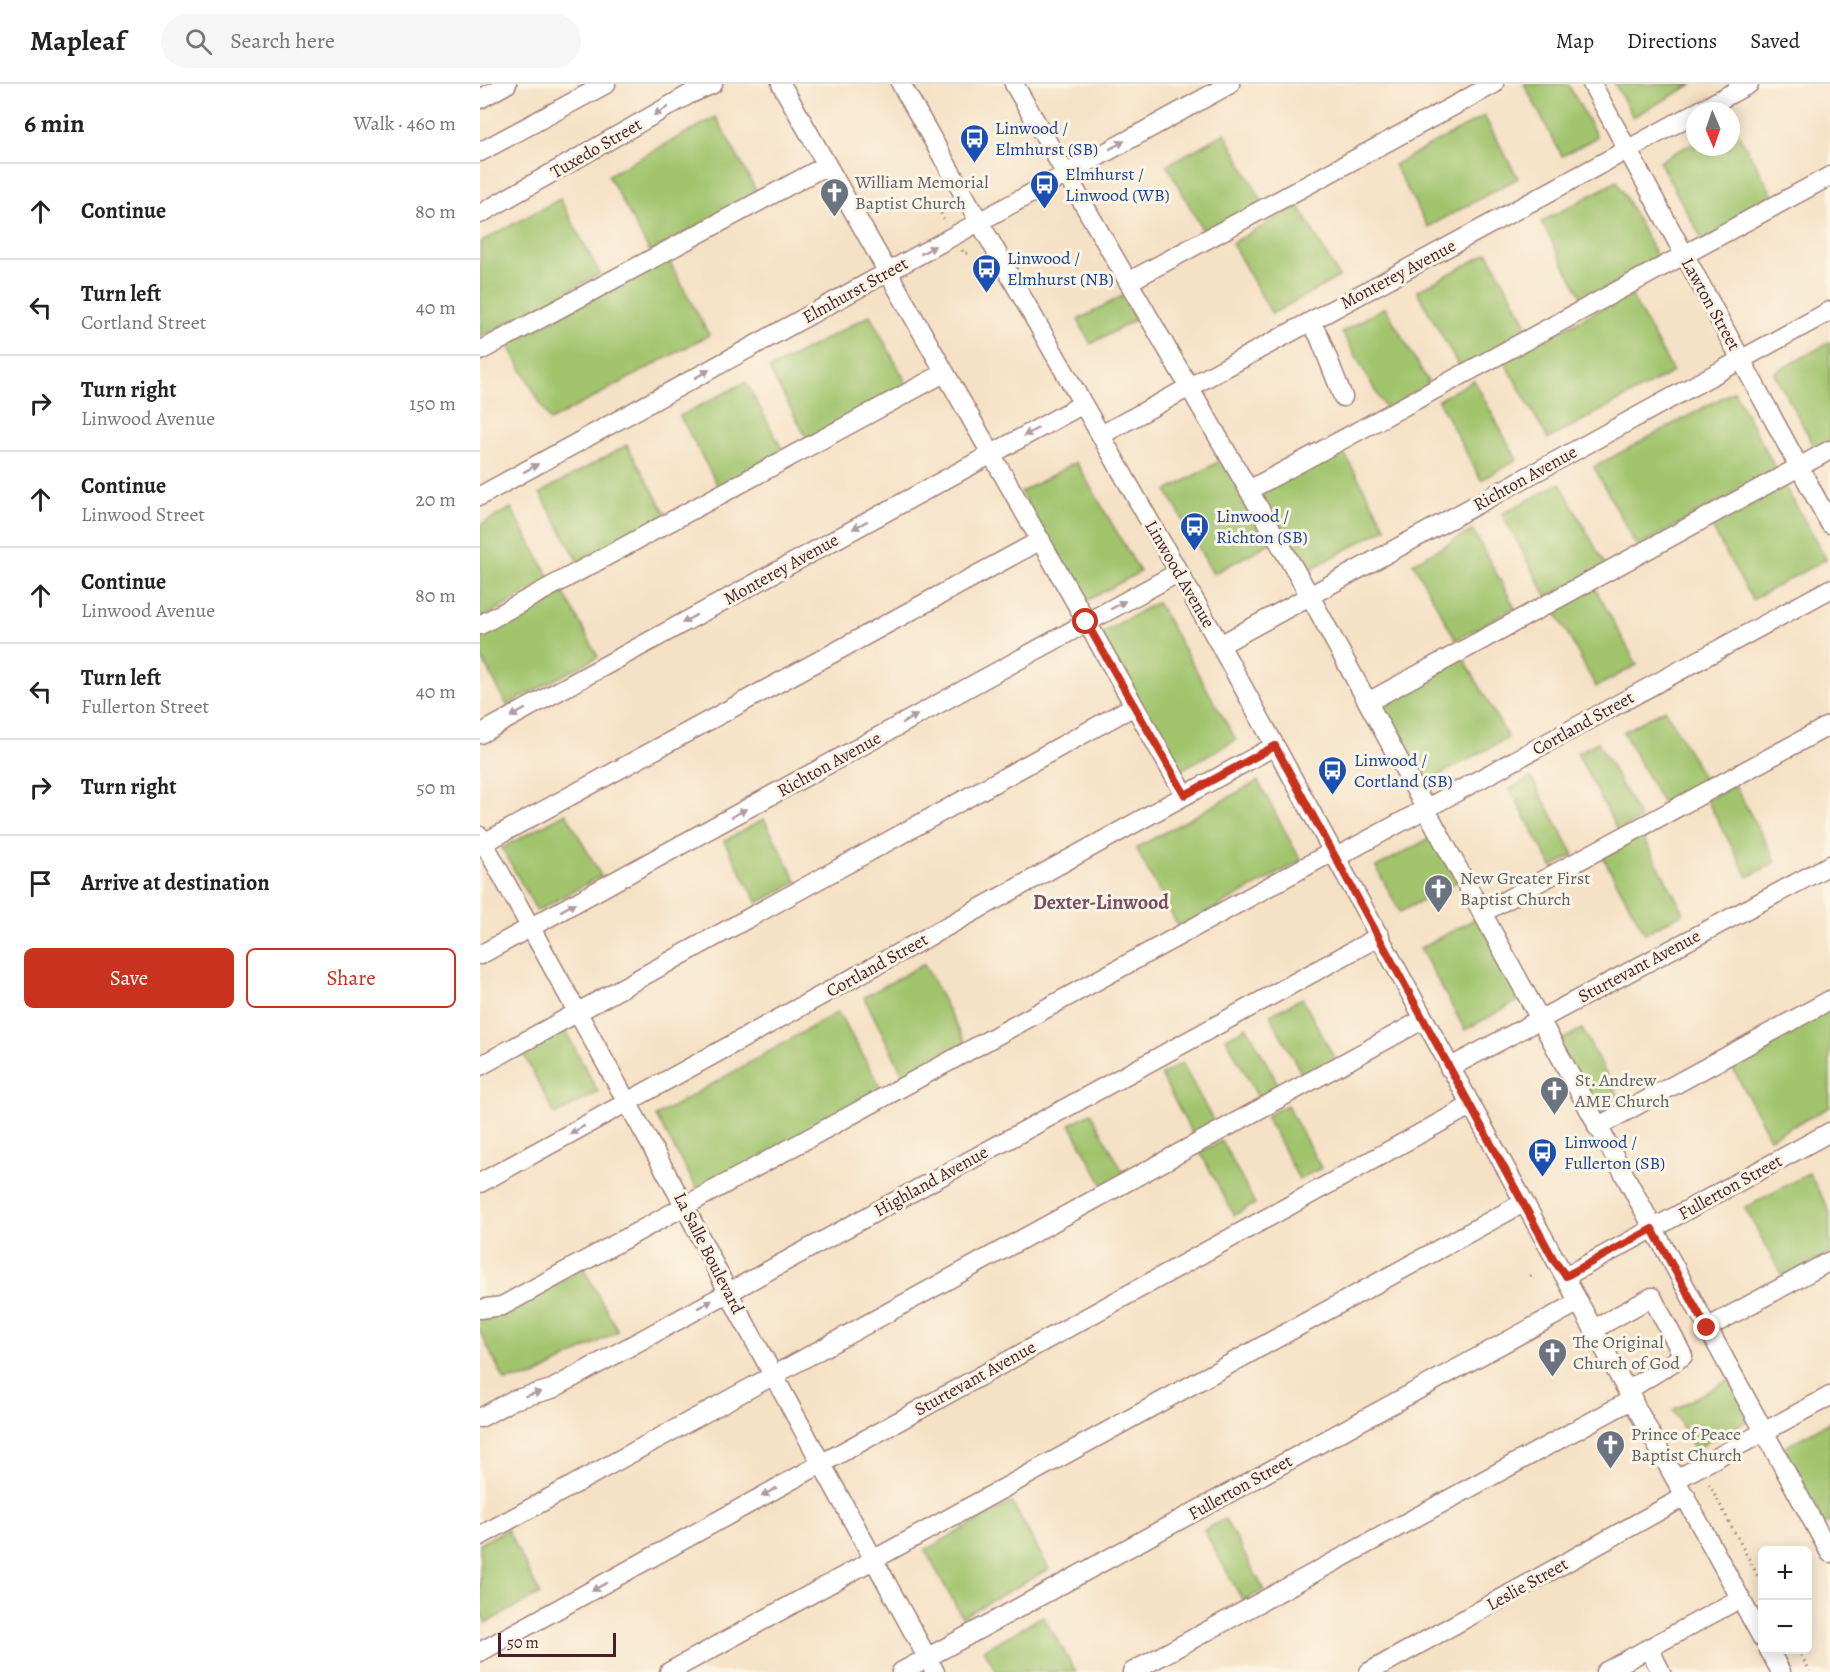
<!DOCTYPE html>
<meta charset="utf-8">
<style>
:root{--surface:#fff;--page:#f6f6f6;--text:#222;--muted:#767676;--line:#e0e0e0;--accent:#c8321e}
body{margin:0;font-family:Alegreya,serif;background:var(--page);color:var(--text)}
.controls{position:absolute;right:18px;bottom:18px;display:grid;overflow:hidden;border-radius:9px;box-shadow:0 3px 15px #0003}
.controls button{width:54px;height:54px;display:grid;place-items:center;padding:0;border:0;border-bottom:2px solid var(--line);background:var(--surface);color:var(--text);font:30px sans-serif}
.compass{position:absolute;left:1206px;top:18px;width:54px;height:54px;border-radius:50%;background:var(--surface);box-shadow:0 3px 15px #0003;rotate:178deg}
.scale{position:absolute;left:18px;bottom:15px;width:118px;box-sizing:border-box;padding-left:6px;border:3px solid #4a1f2b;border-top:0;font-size:16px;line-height:21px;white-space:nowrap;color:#4a1f2b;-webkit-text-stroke:4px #fcf5e5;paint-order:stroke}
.stop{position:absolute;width:18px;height:18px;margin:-14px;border:4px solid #c8321e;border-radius:50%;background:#fff}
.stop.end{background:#c8321e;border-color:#fff;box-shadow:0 2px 6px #0008}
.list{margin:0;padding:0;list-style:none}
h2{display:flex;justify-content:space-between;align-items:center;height:78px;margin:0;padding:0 24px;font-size:26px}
h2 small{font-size:20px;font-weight:400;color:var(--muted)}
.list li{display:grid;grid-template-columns:39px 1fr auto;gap:18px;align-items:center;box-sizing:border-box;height:96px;padding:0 24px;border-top:2px solid var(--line)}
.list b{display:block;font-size:22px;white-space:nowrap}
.list p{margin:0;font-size:20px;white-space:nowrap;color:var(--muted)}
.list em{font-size:20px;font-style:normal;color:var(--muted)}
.actions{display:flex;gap:12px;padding:18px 24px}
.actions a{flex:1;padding:14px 0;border:2px solid var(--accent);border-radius:9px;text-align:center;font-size:21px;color:var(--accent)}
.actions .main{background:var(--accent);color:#fff}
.icon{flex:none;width:33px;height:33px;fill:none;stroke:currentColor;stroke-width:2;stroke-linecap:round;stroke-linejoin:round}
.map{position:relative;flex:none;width:1350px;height:1588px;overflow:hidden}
header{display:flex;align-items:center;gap:36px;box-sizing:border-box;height:84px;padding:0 30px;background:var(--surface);border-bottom:2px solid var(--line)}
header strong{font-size:28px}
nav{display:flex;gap:33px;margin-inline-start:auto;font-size:21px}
.search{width:420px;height:54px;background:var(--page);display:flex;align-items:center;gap:15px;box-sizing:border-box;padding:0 21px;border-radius:33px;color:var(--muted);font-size:22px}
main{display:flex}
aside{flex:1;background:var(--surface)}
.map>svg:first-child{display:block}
</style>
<header>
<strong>Mapleaf</strong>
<div class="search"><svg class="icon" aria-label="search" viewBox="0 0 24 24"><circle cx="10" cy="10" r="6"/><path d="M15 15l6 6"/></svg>Search here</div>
<nav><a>Map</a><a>Directions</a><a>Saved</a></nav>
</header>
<main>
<aside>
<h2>6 min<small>Walk · 460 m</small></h2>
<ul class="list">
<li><svg class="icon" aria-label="ahead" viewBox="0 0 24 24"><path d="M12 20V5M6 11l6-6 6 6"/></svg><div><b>Continue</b></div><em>80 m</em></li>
<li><svg class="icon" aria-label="left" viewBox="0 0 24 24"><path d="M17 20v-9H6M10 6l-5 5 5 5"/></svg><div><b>Turn left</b><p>Cortland Street</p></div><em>40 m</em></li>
<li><svg class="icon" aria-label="right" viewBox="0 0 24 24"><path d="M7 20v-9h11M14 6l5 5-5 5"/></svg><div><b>Turn right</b><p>Linwood Avenue</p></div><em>150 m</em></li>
<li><svg class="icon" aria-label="ahead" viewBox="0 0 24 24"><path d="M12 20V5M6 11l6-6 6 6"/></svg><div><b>Continue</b><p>Linwood Street</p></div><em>20 m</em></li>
<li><svg class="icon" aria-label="ahead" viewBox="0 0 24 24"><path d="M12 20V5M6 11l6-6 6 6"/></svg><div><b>Continue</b><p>Linwood Avenue</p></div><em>80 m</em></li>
<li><svg class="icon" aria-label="left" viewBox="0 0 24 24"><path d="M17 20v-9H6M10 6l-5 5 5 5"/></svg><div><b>Turn left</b><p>Fullerton Street</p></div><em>40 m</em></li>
<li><svg class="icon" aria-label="right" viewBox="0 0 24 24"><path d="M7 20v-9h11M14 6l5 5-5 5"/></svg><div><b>Turn right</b></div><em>50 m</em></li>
<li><svg class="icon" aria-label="arrive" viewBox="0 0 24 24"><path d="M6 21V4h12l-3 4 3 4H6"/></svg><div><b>Arrive at destination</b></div></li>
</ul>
<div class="actions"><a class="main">Save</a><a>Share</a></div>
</aside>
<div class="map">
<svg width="1350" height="1588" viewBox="0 0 1350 1588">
<rect width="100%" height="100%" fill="#fcf5e5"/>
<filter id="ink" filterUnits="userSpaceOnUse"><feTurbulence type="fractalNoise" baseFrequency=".0167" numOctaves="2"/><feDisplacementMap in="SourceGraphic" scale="12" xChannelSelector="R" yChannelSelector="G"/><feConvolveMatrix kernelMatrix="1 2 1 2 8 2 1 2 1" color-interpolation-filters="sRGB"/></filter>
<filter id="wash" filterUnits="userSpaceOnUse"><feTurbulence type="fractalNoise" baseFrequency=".008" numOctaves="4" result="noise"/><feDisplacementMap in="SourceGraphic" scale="24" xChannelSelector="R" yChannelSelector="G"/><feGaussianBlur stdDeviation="1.35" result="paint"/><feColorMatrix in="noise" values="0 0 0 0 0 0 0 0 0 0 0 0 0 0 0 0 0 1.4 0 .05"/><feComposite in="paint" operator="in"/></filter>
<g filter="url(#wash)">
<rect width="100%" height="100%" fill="#f5e1c5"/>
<path fill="#a1c46d" stroke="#76724c" stroke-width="1.5" d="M1044 0H1088L1117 53 1082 72Z
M1135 0H1213L1153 33Z
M1004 32 1038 94 948 143 914 81Z
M236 33 278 110 170 168 128 91Z
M1252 38 1296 117 1223 157 1179 77 1215 58V63H1251Z
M745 49 784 121 726 152 687 81Z
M1137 97 1179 177 1104 217 1061 138Z
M80 115 120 190 0 253V158Z
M819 122 859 193 792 230 752 159Z
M1008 169 1051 248 981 286 937 207Z
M188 175 229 251 70 337 28 260Z
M1150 209 1193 288 1068 355 1024 277Z
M642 212 655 236 611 260 598 236Z
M905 223 951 303 907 327 862 248Z
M390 231 429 304 329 358 289 285Z
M1350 258V360L1337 367 1294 289Z
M994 296 1037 376 1001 396 958 316Z
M266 298 303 367 238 402 200 332Z
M1254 307 1297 387 1157 463 1114 383Z
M147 361 186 430 99 478 60 409Z
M862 365 906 444 822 490 778 411Z
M743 375 792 458 733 490 687 407Z
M596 378 660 488 603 519 541 408Z
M1080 399 1125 481 1067 513 1022 430Z
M1303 399 1346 475 1272 516 1229 438Z
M31 424 71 496 0 535V441Z
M993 446 1035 524 976 556 933 479Z
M1115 504 1157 581 1116 603 1075 526Z
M84 509 118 573 27 621 0 571V553Z
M677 518 756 656 699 687 620 550Z
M982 571 1028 654 943 700 897 617Z
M1185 625 1226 699 1184 722 1143 648Z
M1118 658 1160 735 1138 747 1097 669Z
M1051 693 1094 771 1072 783 1030 705Z
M778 697 821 777 699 844 656 764Z
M1255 701 1296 778 1268 793 1227 716Z
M86 729 121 792 57 827 22 764Z
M284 735 317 798 278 819 244 757Z
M954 752 978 797 920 828 896 783Z
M1162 752 1204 829 1165 849 1123 773Z
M997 834 1040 916 985 946 940 864Z
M444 880 486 960 425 994 384 913Z
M822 914 856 977 824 994 790 931Z
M1348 925 1350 929V1023L1290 1054 1249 977Z
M358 928 402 1005 219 1108 176 1032Z
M767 943 801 1006 780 1017 746 954Z
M84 944 118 1008 75 1031 42 967Z
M1102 945 1144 1023 1118 1037 1076 959Z
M702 979 736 1042 714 1053 681 991Z
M807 1021 841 1084 819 1095 786 1032Z
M611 1029 645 1092 624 1103 590 1040Z
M742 1057 775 1120 754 1131 720 1068Z
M1329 1089 1350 1128V1169L1304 1195 1265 1124Z
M104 1185 138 1247 55 1292 25 1297 0 1248V1232Z
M1250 1295 1271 1335 1215 1365 1193 1326Z
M1350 1338V1437L1343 1441 1301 1365Z
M532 1418 569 1485 482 1533 445 1466Z
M745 1435 784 1506 763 1517 724 1446Z
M27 1445 60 1510 6 1539 0 1527V1460Z
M563 1532 596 1588H517L504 1566Z"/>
</g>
<g filter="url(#ink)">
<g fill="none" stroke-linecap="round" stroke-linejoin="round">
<defs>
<path id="minor" d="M301 0 705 711
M421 0 740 561 1282 1554
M534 0 830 512 1350 1469
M1112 0 1350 440
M0 15 27 0
M1219 27 1269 0
M0 68 126 0
M0 130 210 10 233 0
M648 198 1014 0
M830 238 839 252 863 313
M0 267 347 81
M621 351 1215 29
M769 406 1350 92
M0 412 750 0
M0 541 464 289
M740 561 1350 227
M888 618 1350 366
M0 650 603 320
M0 752 204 1121 248 1208 455 1588
M0 761 561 456
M855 774 1350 505
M1002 829 1350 641
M0 871 699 488
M0 982 654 622
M969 984 1350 781
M1117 1043 1350 916
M0 1099 795 662
M1086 1192 1350 1048
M0 1225 22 1222 852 768
M1227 1244 1350 1177
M1114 1245 1172 1213 1203 1272 1148 1306
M0 1334 33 1316 72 1305 900 852
M1197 1395 1350 1312
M0 1452 944 935
M1169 1564 1181 1588
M1289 1566 1301 1588
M0 1568 990 1022
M189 1588 1043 1119
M421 1588 1099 1218
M652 1588 1153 1315
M889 1588 1206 1412
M1125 1588 1261 1514"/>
</defs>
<use href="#minor" stroke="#a08078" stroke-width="21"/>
<path stroke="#a08078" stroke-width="3" stroke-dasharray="1.5 4.5" stroke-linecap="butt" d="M461 129 464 135
M482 166 484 170 487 169
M1050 1192 1053 1190
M1229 1400 1282 1500
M1318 1566 1330 1587"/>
<use href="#minor" stroke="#fff" stroke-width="18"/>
</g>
<defs><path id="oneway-solid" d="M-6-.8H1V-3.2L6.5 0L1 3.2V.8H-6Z" transform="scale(1.5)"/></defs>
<g fill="#ae9aa0">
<use href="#oneway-solid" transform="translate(181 27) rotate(150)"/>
<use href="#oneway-solid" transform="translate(637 61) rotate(-29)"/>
<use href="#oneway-solid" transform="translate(448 166) rotate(-29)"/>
<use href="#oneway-solid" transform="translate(222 290) rotate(-29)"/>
<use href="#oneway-solid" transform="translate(551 348) rotate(151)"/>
<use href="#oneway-solid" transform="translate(51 384) rotate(-29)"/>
<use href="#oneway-solid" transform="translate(380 441) rotate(151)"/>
<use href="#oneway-solid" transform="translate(638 521) rotate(-29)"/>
<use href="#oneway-solid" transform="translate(209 535) rotate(151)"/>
<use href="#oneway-solid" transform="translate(38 629) rotate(151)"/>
<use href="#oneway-solid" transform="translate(430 635) rotate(-29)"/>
<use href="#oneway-solid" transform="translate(259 729) rotate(-29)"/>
<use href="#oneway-solid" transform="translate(88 823) rotate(-29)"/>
<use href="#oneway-solid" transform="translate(97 1046) rotate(151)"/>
<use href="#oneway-solid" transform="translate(225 1220) rotate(-29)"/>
<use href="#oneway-solid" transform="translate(53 1310) rotate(-15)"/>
<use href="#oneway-solid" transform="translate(289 1408) rotate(151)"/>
<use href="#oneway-solid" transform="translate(119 1503) rotate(151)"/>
</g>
</g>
<g fill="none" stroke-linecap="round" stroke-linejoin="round" filter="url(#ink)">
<path stroke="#c8321e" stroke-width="8" d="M606 538 705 711 795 662 1075 1178 1086 1192 1172 1145 1227 1244"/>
</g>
<defs>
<symbol id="bus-pin" viewBox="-11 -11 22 30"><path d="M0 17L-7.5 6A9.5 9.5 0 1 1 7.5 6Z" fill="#1a4fb4" stroke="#fcf5e5"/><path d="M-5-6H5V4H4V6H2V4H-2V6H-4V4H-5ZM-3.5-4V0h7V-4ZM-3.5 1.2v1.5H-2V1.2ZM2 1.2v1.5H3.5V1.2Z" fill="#fff"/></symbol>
<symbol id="church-pin" viewBox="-11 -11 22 30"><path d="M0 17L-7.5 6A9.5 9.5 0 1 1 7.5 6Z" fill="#6b7280" stroke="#fcf5e5"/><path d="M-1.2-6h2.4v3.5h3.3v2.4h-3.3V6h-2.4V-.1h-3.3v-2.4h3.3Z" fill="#fff"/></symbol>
</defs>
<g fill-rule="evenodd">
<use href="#bus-pin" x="478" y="38" width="33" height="45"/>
<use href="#bus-pin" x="548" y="84" width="33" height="45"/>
<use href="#church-pin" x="338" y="92" width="33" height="45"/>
<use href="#bus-pin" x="490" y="168" width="33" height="45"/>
<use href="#bus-pin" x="698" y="426" width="33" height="45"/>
<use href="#bus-pin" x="836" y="670" width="33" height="45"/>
<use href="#church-pin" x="942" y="788" width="33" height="45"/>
<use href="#church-pin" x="1058" y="990" width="33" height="45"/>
<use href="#bus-pin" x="1046" y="1052" width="33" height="45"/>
<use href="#church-pin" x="1056" y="1252" width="33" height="45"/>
<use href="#church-pin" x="1114" y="1344" width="33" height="45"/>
</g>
<g text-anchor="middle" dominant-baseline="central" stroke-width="6" stroke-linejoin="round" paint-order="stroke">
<g font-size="18" fill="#164399" stroke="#fcf5e5" text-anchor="start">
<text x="515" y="44">Linwood /<tspan x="515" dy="21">Elmhurst (SB)</tspan></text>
<text x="585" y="90">Elmhurst /<tspan x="585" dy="21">Linwood (WB)</tspan></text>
<text x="527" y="174">Linwood /<tspan x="527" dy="21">Elmhurst (NB)</tspan></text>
<text x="736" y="432">Linwood /<tspan x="736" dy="21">Richton (SB)</tspan></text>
<text x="874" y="676">Linwood /<tspan x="874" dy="21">Cortland (SB)</tspan></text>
<text x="1084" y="1058">Linwood /<tspan x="1084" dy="21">Fullerton (SB)</tspan></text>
</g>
<g font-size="18" fill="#4a1f2b" stroke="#fcf5e5">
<text transform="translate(116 64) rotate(-30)">Tuxedo Street</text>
<text transform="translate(918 190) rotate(-28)">Monterey Avenue</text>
<text transform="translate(375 206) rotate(-29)">Elmhurst Street</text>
<text transform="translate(1231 220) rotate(61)">Lawton Street</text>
<text transform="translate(1045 394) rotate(-29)">Richton Avenue</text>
<text transform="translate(301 485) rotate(-29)">Monterey Avenue</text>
<text transform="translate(700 490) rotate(60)">Linwood Avenue</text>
<text transform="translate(1103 639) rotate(-29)">Cortland Street</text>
<text transform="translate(349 680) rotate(-29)">Richton Avenue</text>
<text transform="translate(397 881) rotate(-29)">Cortland Street</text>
<text transform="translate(1159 882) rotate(-28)">Sturtevant Avenue</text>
<text transform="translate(451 1097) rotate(-29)">Highland Avenue</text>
<text transform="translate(1250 1103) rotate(-29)">Fullerton Street</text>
<text transform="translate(229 1169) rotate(63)">La Salle Boulevard</text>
<text transform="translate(495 1294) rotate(-29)">Sturtevant Avenue</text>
<text transform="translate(760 1403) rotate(-29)">Fullerton Street</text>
<text transform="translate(1047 1500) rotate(-29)">Leslie Street</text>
</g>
<g font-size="18" fill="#5b616d" stroke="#fcf5e5" text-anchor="start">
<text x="375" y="98">William Memorial<tspan x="375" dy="21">Baptist Church</tspan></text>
<text x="980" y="794">New Greater First<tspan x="980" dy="21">Baptist Church</tspan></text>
<text x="1095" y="996">St. Andrew<tspan x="1095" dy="21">AME Church</tspan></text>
<text x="1093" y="1258">The Original<tspan x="1093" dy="21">Church of God</tspan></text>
<text x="1151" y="1350">Prince of Peace<tspan x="1151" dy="21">Baptist Church</tspan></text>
</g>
<g font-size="20" font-weight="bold" fill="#794e64" stroke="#fcf5e5">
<text x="621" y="818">Dexter-Linwood</text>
</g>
</g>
</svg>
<div class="controls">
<button>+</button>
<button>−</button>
</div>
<svg class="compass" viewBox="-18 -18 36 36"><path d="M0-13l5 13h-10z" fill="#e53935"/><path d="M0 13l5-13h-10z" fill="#767676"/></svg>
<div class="scale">50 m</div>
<div class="stop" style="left:606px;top:538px"></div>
<div class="stop end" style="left:1227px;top:1244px"></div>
</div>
</main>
